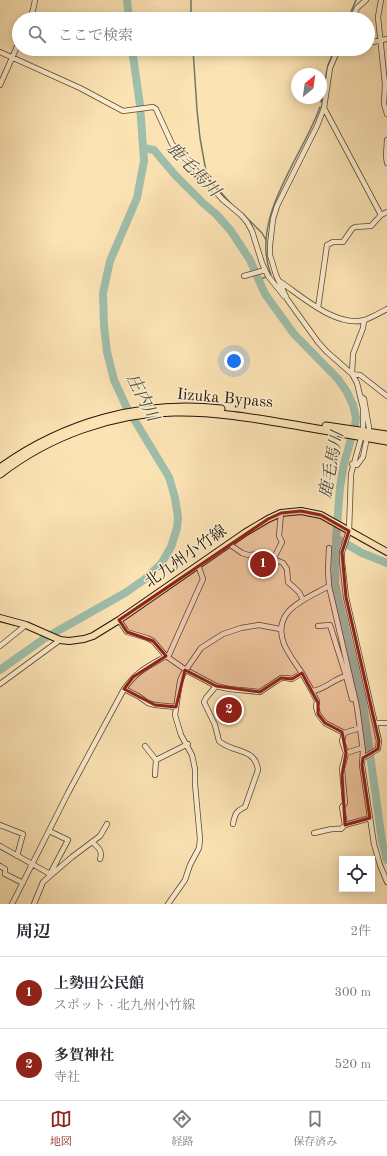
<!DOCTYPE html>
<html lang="ja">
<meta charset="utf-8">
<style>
:root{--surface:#fff;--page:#f7f7f7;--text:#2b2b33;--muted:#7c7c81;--line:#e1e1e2;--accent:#8f2418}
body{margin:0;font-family:"Old Standard TT","Noto Serif JP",serif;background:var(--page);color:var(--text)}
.controls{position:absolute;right:12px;bottom:12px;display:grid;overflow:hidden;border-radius:0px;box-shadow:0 2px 10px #0003}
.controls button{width:36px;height:36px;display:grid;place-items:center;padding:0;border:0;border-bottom:1px solid var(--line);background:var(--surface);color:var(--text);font:20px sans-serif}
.compass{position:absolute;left:291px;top:68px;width:36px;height:36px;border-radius:50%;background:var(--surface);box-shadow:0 2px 10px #0003;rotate:29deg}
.you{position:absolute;left:234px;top:361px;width:14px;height:14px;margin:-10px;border:3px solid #fff;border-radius:50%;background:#1a73e8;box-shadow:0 0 0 6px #1a73e833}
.badge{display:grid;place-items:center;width:26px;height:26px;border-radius:50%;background:var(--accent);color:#fff;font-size:13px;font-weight:700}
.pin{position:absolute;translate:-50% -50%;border:2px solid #fff;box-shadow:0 1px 4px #0006}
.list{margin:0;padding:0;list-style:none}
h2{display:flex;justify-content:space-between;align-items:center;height:52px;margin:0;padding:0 16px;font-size:17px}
h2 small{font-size:13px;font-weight:400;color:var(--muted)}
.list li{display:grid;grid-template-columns:26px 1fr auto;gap:12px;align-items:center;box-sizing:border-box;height:72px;padding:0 16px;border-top:1px solid var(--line)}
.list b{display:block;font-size:15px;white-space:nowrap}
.list p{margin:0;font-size:13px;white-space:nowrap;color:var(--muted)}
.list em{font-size:13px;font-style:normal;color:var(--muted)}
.icon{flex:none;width:22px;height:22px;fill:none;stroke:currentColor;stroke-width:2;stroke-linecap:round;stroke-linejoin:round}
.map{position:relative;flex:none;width:387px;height:904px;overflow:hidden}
.search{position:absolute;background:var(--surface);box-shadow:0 2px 10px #0003;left:12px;right:12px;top:12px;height:44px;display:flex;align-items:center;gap:10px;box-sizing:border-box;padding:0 14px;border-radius:22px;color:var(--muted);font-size:15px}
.sheet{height:196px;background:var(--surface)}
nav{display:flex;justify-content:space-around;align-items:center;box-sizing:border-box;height:56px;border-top:1px solid var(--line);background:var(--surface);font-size:11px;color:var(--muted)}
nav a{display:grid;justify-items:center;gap:2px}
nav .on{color:var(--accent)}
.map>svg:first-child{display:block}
</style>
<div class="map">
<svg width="387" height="904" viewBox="0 0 387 904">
<rect width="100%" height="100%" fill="#fce3b4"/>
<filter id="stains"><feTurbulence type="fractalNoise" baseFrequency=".005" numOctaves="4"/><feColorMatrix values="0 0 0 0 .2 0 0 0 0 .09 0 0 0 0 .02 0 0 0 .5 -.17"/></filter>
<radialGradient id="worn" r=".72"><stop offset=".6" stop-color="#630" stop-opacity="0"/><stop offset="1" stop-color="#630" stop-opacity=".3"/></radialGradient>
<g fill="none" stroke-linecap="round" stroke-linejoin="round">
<path stroke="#6c7a6b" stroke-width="1.5" d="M191 0V19
M348 19 356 0
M193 49 197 110 200 138 207 177 234 207
M321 102 328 65 335 49
M243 214 262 233 266 240
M258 280 271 275C249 218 302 158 320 107"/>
<path stroke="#9fbeab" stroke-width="8" d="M127 0 129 19
M144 148 154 150 175 175 203 203 217 215 231 231 250 260 265 294 294 334 338 379 347 392 353 405 356 418 355 425 344 464 340 487 336 538 335 584 363 704 382 841 387 860
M336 538 362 553 387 563
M0 670 45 638 125 593 145 579 161 564 171 547 177 528 178 517 175 498 169 477 126 406 114 380 107 352 104 326 103 293 110 261 137 198 144 161 140 105 132 49"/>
<defs>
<path id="minor" d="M381 0 378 17 385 84 384 104 387 114
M29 19 33 10 35 0
M352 19 357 8 366 0
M368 43 387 39
M338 49 330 68 324 108 317 126 277 206 273 219 270 245V255L276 275 287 299 318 342 326 351 352 374 357 383 363 408V431L351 474 349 531 342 552V561L346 597 379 741 378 749 363 758
M0 52 80 88 123 111 153 107 156 109 172 144 223 200 241 215 247 222 252 231 262 263 268 276 284 296
M0 85 19 42
M324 108 381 215
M387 140 386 156 387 163
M244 276 265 270
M279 281C302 296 336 328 365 320 372 317 380 313 387 309
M318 308 327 245 333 242H343L352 229 355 227 371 226 381 215 387 212
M364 320 363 328 353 354 352 374 360 375 387 396
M360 396 364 399 369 428
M352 464 357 465 363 457 366 442
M229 544 242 553 248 555 261 554 283 563 287 569 288 582 299 592 303 600
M329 548 328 570 329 586 357 707 363 751 362 765 374 844 380 865 387 882
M274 558 282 542 279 536 281 513
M119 620 127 632 147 638 153 641 166 656 186 670 216 686 229 689 260 692 281 678H286L292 679 302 673C296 664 288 654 284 644 271 610 306 599 329 586
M318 626 330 625 346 676
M0 646 26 625
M168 657 203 579 198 565
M302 673 312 691C325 690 333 679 346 676L352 699
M0 684 60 640
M216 686 206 698 204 702 215 725 219 741C234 754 255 747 258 770L245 807C236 811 235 814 233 824
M124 689 138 696 148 703 155 705 176 707
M312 691 317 701 316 707 318 714 325 723 344 733 360 728
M375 723H387
M344 733 342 741 346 753 362 748
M145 746 156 760 188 744
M346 753 342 769 345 803 342 807 345 825 370 818
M155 775 156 760
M0 825 23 834 17 856
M314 833C326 831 328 828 341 829L345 825
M92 842C98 847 103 851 100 859
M0 846 50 874 68 840 49 831
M0 866 5 869V874L23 883
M50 874 51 875 72 857 100 836 107 824
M12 904 68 793 124 689C137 671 147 667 166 656
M34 904 43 882 51 875
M168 904 185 880 190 865 199 848 200 839 195 784V769L192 755 181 735 175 715 180 681 183 674 201 648 223 634 241 628 259 625 280 629"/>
<path id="major" d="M0 618 26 625 60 640 69 641 84 639 93 636 119 620 246 532 268 519 281 513 301 511 321 515 387 552"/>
<path id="highway" d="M326 426 387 435
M0 468C64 422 142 400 221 409
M0 474C49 436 112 413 174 412 216 411 259 419 300 426 329 431 358 436 387 441"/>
</defs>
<use href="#minor" stroke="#564834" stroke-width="6"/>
<use href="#major" stroke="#1f140a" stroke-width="8"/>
<use href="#highway" stroke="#1f140a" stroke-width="9"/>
<use href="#minor" stroke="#fdedce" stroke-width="4.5"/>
<use href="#major" stroke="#fce3b4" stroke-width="6"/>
<use href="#highway" stroke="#fce3b4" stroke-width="7"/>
</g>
<path fill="#8f2418" fill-opacity="0.2" stroke="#8f2418" stroke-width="3" stroke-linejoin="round" d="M301 511 321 515 349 531 342 552 346 597 379 741 378 749 363 758 362 765 370 818 345 825 342 775 346 753 342 732 325 723 318 714V703L302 673 292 679 281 678 260 692 216 686 185 670 176 707 155 705 124 689 133 677 166 656 153 641 127 632 119 620 268 519 281 513Z"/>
<g text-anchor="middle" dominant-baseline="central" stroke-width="3" stroke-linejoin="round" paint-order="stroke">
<g font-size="16" fill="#1f140a" stroke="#fdedce">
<text transform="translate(225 399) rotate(5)">Iizuka Bypass</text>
<text transform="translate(186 557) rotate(-35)">北九州小竹線</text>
</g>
<g font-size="17" font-style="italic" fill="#4c5042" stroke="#fdedce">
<text transform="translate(193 170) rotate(46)">鹿毛馬川</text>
<text transform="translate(142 398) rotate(63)">庄内川</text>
<text transform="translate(332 465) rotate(-79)">鹿毛馬川</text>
</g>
</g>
<rect width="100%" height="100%" filter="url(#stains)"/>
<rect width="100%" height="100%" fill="url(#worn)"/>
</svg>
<div class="controls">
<button><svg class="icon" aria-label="locate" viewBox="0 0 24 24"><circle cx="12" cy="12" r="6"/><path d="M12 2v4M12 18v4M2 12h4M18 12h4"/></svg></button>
</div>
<svg class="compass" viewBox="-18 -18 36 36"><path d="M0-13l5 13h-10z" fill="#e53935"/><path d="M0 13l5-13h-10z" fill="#7c7c81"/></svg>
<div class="you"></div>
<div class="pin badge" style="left:263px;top:564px">1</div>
<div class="pin badge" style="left:229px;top:710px">2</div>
<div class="search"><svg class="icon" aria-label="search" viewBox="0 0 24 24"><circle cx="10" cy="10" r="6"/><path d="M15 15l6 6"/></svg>ここで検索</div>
</div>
<section class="sheet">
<h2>周辺<small>2件</small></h2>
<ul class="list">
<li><span class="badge">1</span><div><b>上勢田公民館</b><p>スポット · 北九州小竹線</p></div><em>300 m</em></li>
<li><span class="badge">2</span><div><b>多賀神社</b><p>寺社</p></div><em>520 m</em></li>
</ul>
</section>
<nav>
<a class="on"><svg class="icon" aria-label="map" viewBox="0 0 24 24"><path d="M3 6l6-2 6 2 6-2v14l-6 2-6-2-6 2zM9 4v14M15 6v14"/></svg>地図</a>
<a><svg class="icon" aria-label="directions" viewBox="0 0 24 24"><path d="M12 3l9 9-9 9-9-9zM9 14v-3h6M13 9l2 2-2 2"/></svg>経路</a>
<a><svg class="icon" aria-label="saved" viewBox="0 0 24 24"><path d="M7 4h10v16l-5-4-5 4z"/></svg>保存済み</a>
</nav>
